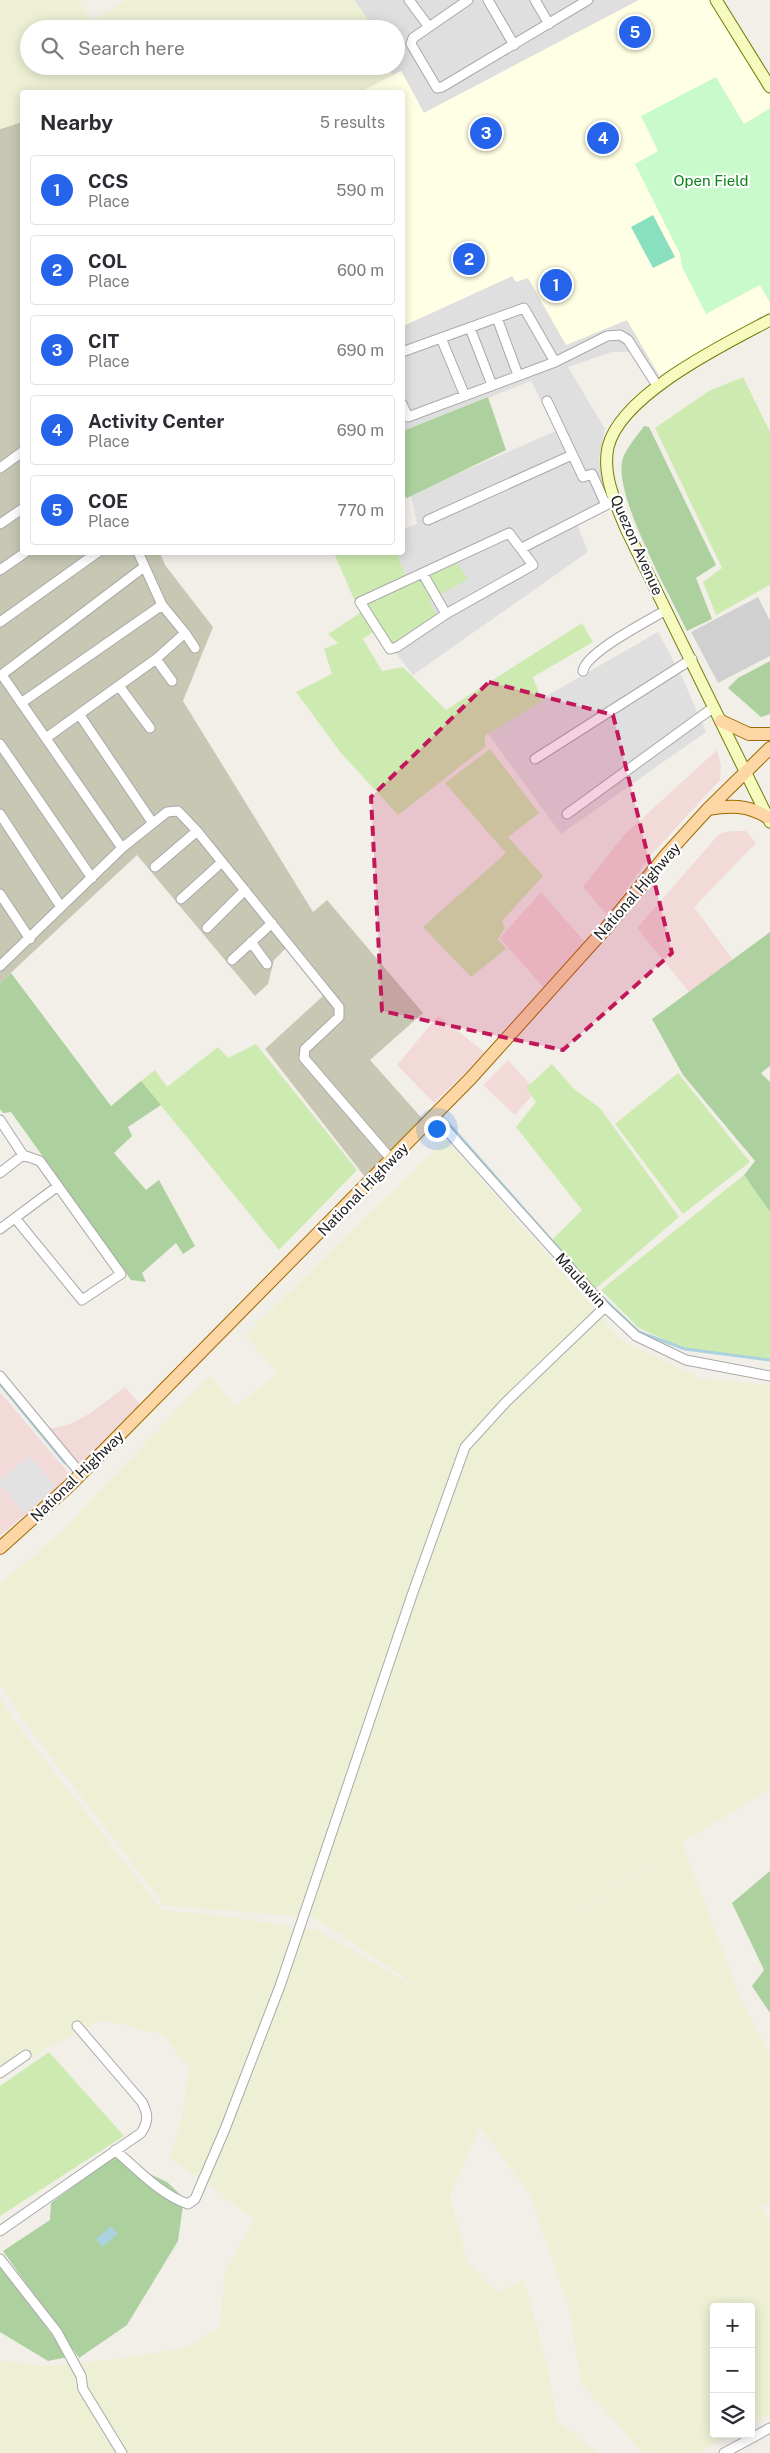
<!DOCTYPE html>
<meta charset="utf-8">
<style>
:root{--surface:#fff;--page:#f2f2f3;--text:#2b2b33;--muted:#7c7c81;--line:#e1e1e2;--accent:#2563eb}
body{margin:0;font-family:"Public Sans",sans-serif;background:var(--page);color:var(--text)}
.controls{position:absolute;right:15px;bottom:15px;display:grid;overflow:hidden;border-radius:5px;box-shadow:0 2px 12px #0003}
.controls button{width:45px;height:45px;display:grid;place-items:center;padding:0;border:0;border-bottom:1px solid var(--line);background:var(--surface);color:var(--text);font:25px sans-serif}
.you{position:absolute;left:436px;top:1128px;width:18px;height:18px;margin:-12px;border:4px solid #fff;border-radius:50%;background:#1a73e8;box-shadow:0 0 0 8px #1a73e833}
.badge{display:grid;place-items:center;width:32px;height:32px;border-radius:50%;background:var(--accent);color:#fff;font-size:16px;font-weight:700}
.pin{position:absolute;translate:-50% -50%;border:2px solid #fff;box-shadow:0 1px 5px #0006}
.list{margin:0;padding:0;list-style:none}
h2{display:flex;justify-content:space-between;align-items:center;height:65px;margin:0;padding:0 20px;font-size:21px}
h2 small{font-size:16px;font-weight:400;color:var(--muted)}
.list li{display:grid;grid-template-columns:32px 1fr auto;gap:15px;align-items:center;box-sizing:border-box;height:70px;margin:0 10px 10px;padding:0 10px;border:1px solid var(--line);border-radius:5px}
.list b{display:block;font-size:19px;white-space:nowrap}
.list p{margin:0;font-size:16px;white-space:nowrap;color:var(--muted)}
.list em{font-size:16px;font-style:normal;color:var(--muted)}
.icon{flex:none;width:28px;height:28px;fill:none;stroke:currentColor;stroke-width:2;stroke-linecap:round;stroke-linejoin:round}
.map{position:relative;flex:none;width:770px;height:2453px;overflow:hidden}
.search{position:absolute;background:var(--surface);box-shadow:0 2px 12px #0003;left:20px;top:20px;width:385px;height:55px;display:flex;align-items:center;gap:12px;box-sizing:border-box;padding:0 18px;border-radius:28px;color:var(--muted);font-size:19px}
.panel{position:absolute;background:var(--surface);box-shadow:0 2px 12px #0003;left:20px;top:90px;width:385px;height:465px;border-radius:5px}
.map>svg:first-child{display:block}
</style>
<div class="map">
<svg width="770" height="2453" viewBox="0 0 770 2453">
<rect width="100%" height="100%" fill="#f2efe9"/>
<path fill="#e0dfdf" d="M354 0H639L424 113 401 71 392 75 387 66H396V29H374Z
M512 276 528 277 537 293 627 320 659 375 648 382 631 352H612L568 367 605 429 599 458 606 505 576 521 588 552 413 675 357 604 394 553 402 552 403 529 417 524 411 494 556 431 531 381 403 431V326Z
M658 632 683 679 706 732 561 834 486 731Z"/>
<path fill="#f2dad9" d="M717 750 721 765 720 780 649 857 608 916 583 887 624 835Z
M731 831H746L756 843 694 907 739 968 698 1003 637 928 719 834Z
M541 892 585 942 543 987 500 938Z
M438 1016 486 1053 434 1103 397 1065Z
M508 1060 536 1091 515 1115 483 1085Z
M125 1387 145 1410 80 1470 47 1429 68 1425 89 1414Z
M0 1392 71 1476 0 1536Z"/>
<path fill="#ffffe5" d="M639 0H710L770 96V311L659 375 627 320 566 345 528 278 516 282 512 276 403 326 402 92H360L401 71 424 113Z"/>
<path fill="#d0d0d0" d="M758 597 770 621V656L718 683 691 632Z"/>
<path fill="#c7c7b4" d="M22 122V552L160 553 165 565 213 627 183 701 313 912 327 900 423 1013 370 1060 427 1124 369 1182 265 1049 323 996 286 948 274 960 268 984 255 996 137 855 0 983V129Z"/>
<path fill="#eef0d5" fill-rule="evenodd" d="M0 0H78L93 21 126 0H354L374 29H29V66H387L392 75 360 92H22V122L0 129Z
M446 1139 621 1340 700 1378 770 1385V1789L682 1843 742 2002 770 2055V2203L761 2208 770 2220V2416L751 2424V2307H714V2434H731L698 2453H643L581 2383 570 2311 531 2196 480 2127 450 2195 468 2263 496 2292 524 2280 548 2368 557 2421 598 2453H0V2360L42 2366 110 2360 186 2348 220 2326 225 2271 254 2220 215 2189 170 2159 183 2113 189 2068 164 2035 103 2020 49 2047 0 2080V1698L19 1727 162 1910 209 1914 317 1930 433 1997 314 1917 165 1906 23 1720 0 1683V1584L60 1533 210 1375 235 1407 278 1373 245 1335ZM675 1847 520 1953H519L661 1855Z"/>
<path fill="#cdebb0" d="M743 377 770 432V585L716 615 703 582 722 568 655 428 709 391Z
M334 553H397L406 578 457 563 468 579 429 601 437 616 395 645 380 627 363 639 382 671 403 667 446 710 582 623 593 642 533 677 542 701 485 736V747L398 815 341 753 296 692 332 674 324 649 338 643 328 634 360 613Z
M490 749 539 813 508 837 543 876 502 921 505 928 498 939 506 949 471 977 423 927 506 853 445 783Z
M256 1044 357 1170 279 1250 141 1081 155 1070 167 1087 218 1047 228 1058Z
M552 1064 574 1089 600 1108 679 1217 593 1291 552 1240 582 1210 516 1127 536 1102 526 1088Z
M678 1073 750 1162 683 1214 615 1124Z
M744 1175 770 1212V1360L685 1349 639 1328 601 1290Z
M49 2052 124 2136 0 2216V2086Z"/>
<path fill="#add19e" d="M488 397 506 450 407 498 403 496V431Z
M644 426 649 427 716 565 696 578 712 619 687 631C671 597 611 492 623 458 627 447 637 436 644 426Z
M770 661V714L761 717 728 688 738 678Z
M770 932V1066L761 1073 770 1082V1212L744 1175 755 1161 683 1075 652 1019Z
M11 973 111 1106 141 1081 161 1105 128 1127 132 1136 114 1153 146 1190 159 1180 195 1246 183 1254 176 1243 142 1273 146 1282 131 1280 11 1112 3 1113 0 1109V983Z
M770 1871V2013L752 1986 764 1970 732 1903Z
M113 2157 167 2182 184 2198 178 2241 127 2325 79 2358 3 2251 50 2220 51 2203Z
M0 2264 68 2357 48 2361 0 2332Z"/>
<path fill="#c8facc" d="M716 77 744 124 770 108V303L760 285 706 314 682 267 680 254 635 164 658 151 641 116Z"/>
<path fill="#88e0be" d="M653 215 675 257 653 268 631 227Z"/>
<path fill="#e2e2e2" d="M29 1456 56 1486 25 1513 0 1485V1480Z"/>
<path fill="#aad3df" d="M111 2226 118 2234 102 2247 96 2239Z"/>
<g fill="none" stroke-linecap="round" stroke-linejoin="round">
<path stroke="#aad3df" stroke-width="3" d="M441 1115 575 1267
M601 1296 639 1332 685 1349 770 1360
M0 1384 65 1463"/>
<defs>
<path id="minor" d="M409 0 429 27
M468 0 413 38 411 44 437 88 442 87 588 0
M488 0 514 45
M535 0 549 24
M497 318 518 375
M470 328 492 385
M441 338 465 396
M402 352 524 308 555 362
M547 401 583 477 592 474 606 505
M402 404 408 417 555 362 607 336 620 335 628 340 658 387
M0 468 22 452
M428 520 572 455
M0 524 22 509
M509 533 533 565 446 614 397 647 390 649 360 602Z
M522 548 610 503
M0 570 26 552
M423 574 446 614
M0 622 98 552
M185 633 195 648
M156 659 172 681
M583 671C586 652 648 621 666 610
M2 675 122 848
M0 676 144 567
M119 686 150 728
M21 703 162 605
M79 714 152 822
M46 738 156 659 185 633 162 605 138 552
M0 744 92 878
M535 759 692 659
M0 814 61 907
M567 814 714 707
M155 867 197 831
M0 894 30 939
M181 899 222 862
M207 928 245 890
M251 942 267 964
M232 960 272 923
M0 966 122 848 167 812 178 811 197 831 339 1007V1017L305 1049 304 1058 391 1159
M434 1116 605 1307 636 1336 686 1360 770 1376
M0 1120 23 1155 40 1161 121 1274 82 1300 15 1218
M0 1173 23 1155
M0 1229 58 1186
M0 1376 81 1474
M0 2073 26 2055
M115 2150C137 2169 160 2194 188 2204L195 2199 225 2129 280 1986 412 1595 465 1447 506 1402 605 1307
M0 2231 141 2133C149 2121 148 2114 142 2102L77 2026
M0 2259 57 2332 81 2376 83 2389 122 2453
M724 2453 770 2428"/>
<path id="secondary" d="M716 0 770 87
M770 320C725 344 621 394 608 447 602 475 616 505 627 531L770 822"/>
<path id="primary" d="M721 721 749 734H770
M708 809C730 805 748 805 767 817
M0 1548 70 1485 471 1078 607 927 666 855 708 809 770 748"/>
</defs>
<use href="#minor" stroke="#a9a9a9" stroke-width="11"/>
<use href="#secondary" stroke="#707d05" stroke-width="13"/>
<use href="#primary" stroke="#a06b00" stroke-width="14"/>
<use href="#minor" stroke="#fff" stroke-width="9"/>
<use href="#secondary" stroke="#f7fabf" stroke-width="11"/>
<use href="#primary" stroke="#fcd6a4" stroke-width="12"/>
</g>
<path fill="#c2185b" fill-opacity="0.2" stroke="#c2185b" stroke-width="4" stroke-dasharray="10 6" stroke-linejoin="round" d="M489 682 613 715 672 953 563 1050 382 1011 371 797Z"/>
<g text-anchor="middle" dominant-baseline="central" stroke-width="4.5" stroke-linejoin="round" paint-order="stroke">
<g font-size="15" fill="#0c8416" stroke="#fff">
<text x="711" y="180">Open Field</text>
</g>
<g font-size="15" fill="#222" stroke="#fff">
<text transform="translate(637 545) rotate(66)">Quezon Avenue</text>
<text transform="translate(637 891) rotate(-49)">National Highway</text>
<text transform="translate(363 1189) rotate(-46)">National Highway</text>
<text transform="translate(581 1280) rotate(48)">Maulawin</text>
<text transform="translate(77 1476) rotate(-44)">National Highway</text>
</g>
</g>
</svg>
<div class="controls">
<button>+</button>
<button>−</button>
<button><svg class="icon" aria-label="layers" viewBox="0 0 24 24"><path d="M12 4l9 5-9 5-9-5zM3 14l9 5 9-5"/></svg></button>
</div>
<div class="you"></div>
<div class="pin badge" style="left:556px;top:285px">1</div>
<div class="pin badge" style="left:469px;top:259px">2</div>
<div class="pin badge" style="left:486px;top:133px">3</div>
<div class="pin badge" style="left:603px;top:138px">4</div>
<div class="pin badge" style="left:635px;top:32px">5</div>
<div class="search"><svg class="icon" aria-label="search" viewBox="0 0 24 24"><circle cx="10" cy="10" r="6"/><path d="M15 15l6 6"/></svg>Search here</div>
<section class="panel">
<h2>Nearby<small>5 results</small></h2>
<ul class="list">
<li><span class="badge">1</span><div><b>CCS</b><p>Place</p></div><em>590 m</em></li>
<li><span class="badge">2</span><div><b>COL</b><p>Place</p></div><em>600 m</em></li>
<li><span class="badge">3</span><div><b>CIT</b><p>Place</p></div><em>690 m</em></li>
<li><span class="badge">4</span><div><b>Activity Center</b><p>Place</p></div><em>690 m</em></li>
<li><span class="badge">5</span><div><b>COE</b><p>Place</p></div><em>770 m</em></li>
</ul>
</section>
</div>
